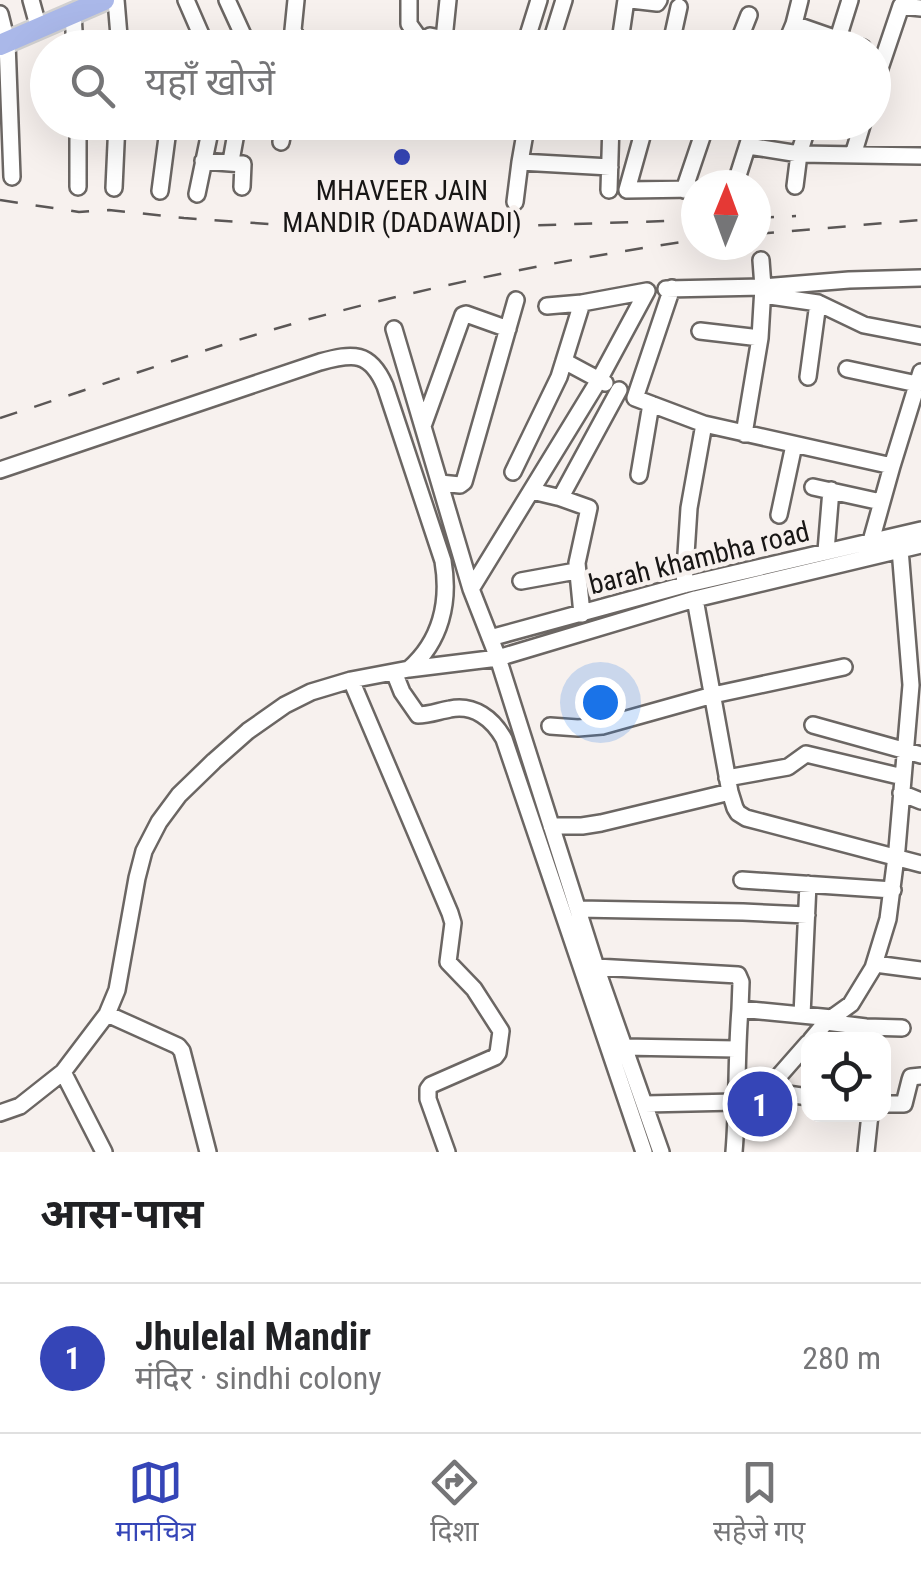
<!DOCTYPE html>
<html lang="hi">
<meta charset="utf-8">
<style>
:root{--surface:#fff;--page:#f2f2f2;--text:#202124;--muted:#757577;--line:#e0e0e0;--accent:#3545b7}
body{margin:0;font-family:"Roboto Condensed","Noto Sans Devanagari",sans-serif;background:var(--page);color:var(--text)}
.controls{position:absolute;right:30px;bottom:30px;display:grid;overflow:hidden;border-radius:20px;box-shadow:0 10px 40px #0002}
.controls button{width:90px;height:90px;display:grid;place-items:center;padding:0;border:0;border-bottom:2px solid var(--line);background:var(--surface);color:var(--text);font:50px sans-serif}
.compass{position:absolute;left:681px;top:170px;width:90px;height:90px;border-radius:50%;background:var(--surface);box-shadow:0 10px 40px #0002;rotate:1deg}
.you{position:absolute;left:600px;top:702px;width:35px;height:35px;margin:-25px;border:8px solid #fff;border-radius:50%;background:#1a73e8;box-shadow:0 0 0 15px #1a73e833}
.badge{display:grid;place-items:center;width:65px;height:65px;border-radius:50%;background:var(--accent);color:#fff;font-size:32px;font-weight:700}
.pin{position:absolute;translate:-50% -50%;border:5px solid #fff;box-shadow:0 2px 10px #0006}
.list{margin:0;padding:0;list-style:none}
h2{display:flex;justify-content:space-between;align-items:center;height:130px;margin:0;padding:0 40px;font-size:42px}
h2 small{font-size:32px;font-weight:400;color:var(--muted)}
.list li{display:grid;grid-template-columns:65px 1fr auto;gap:30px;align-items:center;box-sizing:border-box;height:150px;padding:0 40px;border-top:2px solid var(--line)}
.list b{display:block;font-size:38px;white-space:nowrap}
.list p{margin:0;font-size:32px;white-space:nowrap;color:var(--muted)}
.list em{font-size:32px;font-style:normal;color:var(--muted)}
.icon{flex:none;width:55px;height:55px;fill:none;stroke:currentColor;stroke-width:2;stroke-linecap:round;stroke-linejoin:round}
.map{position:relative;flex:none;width:921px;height:1152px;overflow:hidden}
.search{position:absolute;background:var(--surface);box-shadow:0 10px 40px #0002;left:30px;right:30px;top:30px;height:110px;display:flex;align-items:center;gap:25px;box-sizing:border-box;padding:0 35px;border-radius:55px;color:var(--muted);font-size:38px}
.sheet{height:280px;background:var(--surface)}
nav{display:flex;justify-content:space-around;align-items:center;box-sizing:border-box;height:140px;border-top:2px solid var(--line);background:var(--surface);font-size:28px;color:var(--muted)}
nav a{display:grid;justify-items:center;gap:5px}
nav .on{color:var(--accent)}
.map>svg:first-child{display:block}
</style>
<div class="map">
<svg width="921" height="1152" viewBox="0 0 921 1152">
<rect width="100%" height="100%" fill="#f7f1ee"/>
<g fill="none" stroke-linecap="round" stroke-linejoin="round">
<defs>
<path id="minor" d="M31 0 39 29
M116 0 120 48
M186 0 206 46
M227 0 249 48
M296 0 293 30 297 38 298 48
M409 0V24L424 45
M631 0 657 3 659 0
M0 14 7 42 12 177
M73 14 75 48
M794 24 863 48
M444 39 448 0
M423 48 426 39 430 36 489 48
M524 48 539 0
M549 48 564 0
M619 48 626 0
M670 48 679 7
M736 48 749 15
M784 48 794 24 800 0
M835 48 850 0
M874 86 901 6 921 8
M78 122V187
M527 122 520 162 610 167
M646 122 627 190 696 189
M407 128 409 122
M281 142 285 122
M748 146 799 154 921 156
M853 155 863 122
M203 161 243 164 242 187
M231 161 238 122
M735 185 755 122
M795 186 799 154 809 122
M114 188 117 122
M609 190 611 122
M684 190 707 122
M160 191 169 122
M197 194 212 122
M515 202 520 162
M761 260 763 287 849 280 921 278
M672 288 635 398 704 424 892 466 871 541
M666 289 763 287 760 338 744 434
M763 295 818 303 864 325 921 336
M547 306 582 303
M394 329 471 589 498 658 596 967 661 1152
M700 331 760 338
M564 361 605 383
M847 369 917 384
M808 377 818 303
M423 426 463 315 466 314 508 329
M892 466 921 372
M0 470 320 362C353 353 370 351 385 386L443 561C450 602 441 641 409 669
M639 475 651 404
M440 483 460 485 464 482 516 300
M813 487 881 502
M532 491 557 497 562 495 619 390
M558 497 589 508 577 563 582 614
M779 515 794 445
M826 551 831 490
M521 581 576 571
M684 585 689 508 704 424
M471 589 599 380 647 291 582 303 559 377 513 472
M695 599 730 792 735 808 738 813 746 818 921 864
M490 638 684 585 921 530
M394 672 402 692 418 715C429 715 439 711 450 709 474 704 493 719 504 739L644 1152
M351 680 450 913 453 923 448 962 474 989 501 1031 498 1053 495 1057 431 1085 428 1089V1099L447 1152
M813 725 921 755
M550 726 578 728 602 726 713 695 844 667
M727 778 788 767 806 754 903 777
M901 793 921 801
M551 826H582L601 823 730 792
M742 880 893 890
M578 909 743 912 807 915
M875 964 921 970
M596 967 738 975 741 982 740 1009
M107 1014 178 1046 182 1051 208 1152
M802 1015 808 884
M826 1022 866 1027 902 1028
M811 1040 826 1022 851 1004 873 968 888 919 897 849 911 685 900 549
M623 1047 736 1049
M63 1072 104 1152
M767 1091 808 1097
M645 1104 736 1102
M884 1104H904L910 1080 911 1077 921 1076
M0 1113 20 1106 63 1072 107 1014 117 990 137 878 144 851 159 822 179 795 214 761 248 731 285 705 311 692 351 680 409 669 498 658 695 599 921 545
M736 1125 808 1043
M734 1152C738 1105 736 1057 740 1009L832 1018
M866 1152 870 1114"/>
<path id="major" d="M0 45 104 0"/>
</defs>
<use href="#minor" stroke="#6b6663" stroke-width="20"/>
<use href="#major" stroke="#d1d0d0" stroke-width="25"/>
<use href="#minor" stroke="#fff" stroke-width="15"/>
<use href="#major" stroke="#aab8e9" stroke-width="20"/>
<path stroke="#5b5756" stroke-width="2.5" stroke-dasharray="18 18" stroke-linecap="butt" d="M0 200 79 212 109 210 184 218 327 228H455L696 220
M756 218 796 216
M756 234 921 220
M0 418C102 385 203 349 306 320 435 285 564 259 696 240"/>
</g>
<circle fill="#3545b7" stroke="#f7f1ee" stroke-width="4" cx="402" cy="157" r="10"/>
<g text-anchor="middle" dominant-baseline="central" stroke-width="9" stroke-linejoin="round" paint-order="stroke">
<g font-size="28" fill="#181615" stroke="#f7f1ee">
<text x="402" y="190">MHAVEER JAIN<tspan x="402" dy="32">MANDIR (DADAWADI)</tspan></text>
</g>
<g font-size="28" fill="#181615" stroke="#f7f1ee">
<text transform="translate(699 558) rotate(-14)">barah khambha road</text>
</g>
</g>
</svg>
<div class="controls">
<button><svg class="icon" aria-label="locate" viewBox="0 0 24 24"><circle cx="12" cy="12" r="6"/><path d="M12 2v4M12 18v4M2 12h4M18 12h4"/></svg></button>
</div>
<svg class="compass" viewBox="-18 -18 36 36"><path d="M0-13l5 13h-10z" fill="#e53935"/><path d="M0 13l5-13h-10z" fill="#757577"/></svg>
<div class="you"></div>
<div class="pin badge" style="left:760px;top:1104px">1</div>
<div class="search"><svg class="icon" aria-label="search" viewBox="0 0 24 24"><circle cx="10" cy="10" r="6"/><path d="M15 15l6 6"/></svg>यहाँ खोजें</div>
</div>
<section class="sheet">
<h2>आस-पास<small></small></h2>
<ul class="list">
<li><span class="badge">1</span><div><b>Jhulelal Mandir</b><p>मंदिर · sindhi colony</p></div><em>280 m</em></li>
</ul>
</section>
<nav>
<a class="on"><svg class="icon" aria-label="map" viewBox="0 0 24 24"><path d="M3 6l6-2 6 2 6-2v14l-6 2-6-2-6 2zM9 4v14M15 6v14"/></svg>मानचित्र</a>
<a><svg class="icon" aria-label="directions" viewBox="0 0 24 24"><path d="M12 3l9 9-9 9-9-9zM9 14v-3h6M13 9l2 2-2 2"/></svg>दिशा</a>
<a><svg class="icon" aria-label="saved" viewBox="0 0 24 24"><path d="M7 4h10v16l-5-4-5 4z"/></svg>सहेजे गए</a>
</nav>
